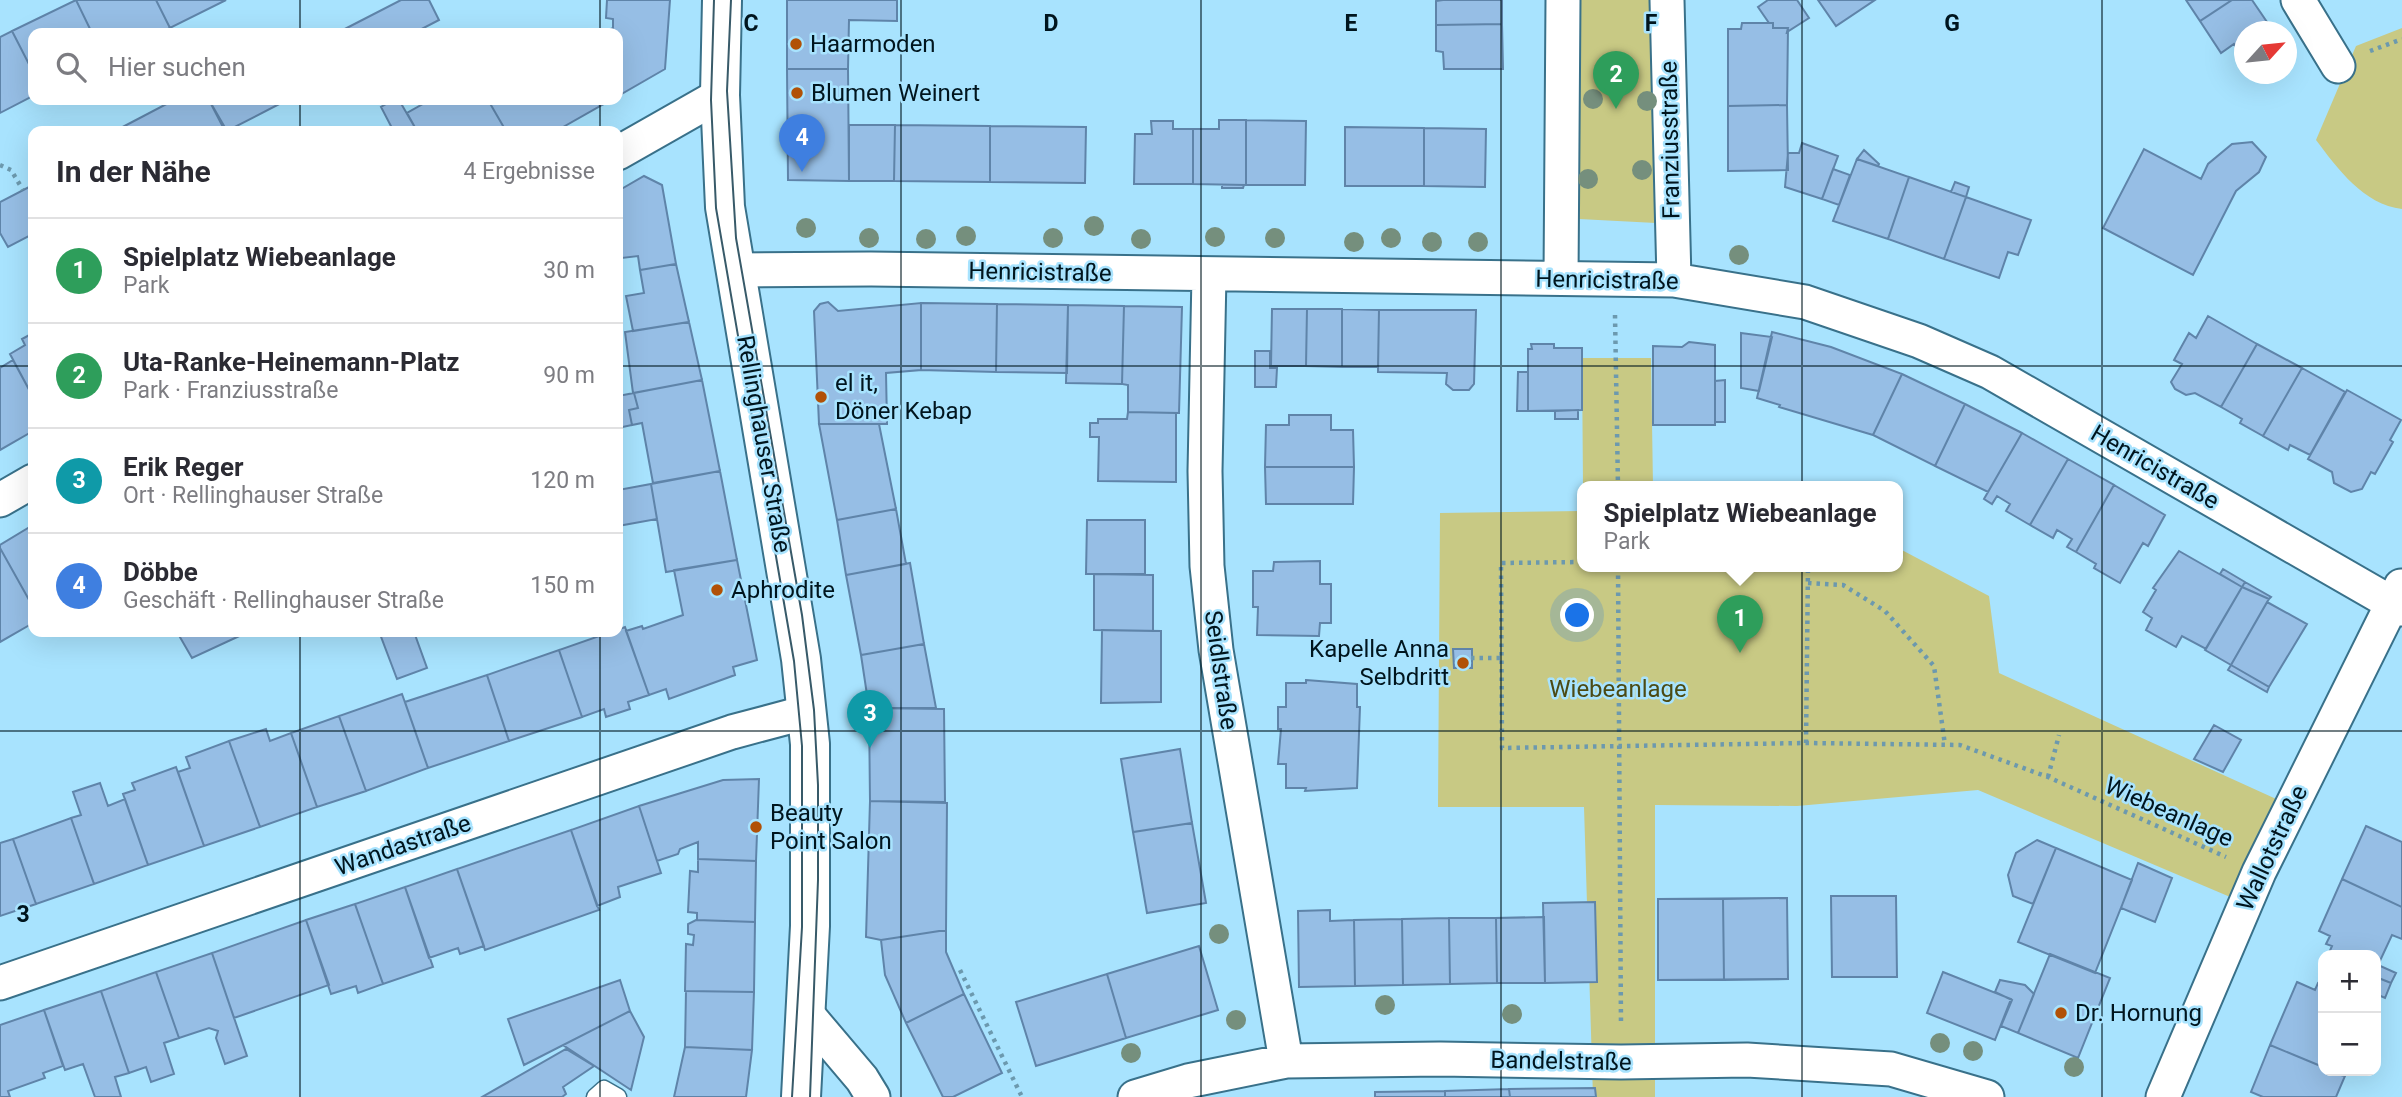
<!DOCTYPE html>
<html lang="de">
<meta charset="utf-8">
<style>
:root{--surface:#fff;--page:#f2f2f3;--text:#2b2b33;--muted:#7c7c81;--line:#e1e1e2;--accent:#b15107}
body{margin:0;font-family:Roboto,sans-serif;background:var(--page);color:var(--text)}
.controls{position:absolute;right:21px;bottom:21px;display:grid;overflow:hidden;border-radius:14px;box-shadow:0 7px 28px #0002}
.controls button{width:63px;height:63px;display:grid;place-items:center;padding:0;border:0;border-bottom:2px solid var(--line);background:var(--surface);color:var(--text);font:35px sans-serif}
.compass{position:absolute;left:2234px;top:21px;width:63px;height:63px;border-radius:50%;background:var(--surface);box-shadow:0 7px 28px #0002;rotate:63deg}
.you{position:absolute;left:1578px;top:616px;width:24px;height:24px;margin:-18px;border:5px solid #fff;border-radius:50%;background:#1a73e8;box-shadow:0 0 0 10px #1a73e833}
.badge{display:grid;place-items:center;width:46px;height:46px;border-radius:50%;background:var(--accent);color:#fff;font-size:23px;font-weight:700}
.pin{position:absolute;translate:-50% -58px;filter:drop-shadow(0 2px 4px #0008)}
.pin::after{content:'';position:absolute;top:37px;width:24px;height:21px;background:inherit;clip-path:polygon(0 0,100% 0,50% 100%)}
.popup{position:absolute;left:1577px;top:481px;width:326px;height:91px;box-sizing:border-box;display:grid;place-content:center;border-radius:14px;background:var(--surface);filter:drop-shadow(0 2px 5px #0005);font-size:23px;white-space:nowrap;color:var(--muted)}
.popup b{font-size:26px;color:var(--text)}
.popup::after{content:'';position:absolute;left:50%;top:100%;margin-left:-14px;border:14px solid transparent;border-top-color:var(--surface)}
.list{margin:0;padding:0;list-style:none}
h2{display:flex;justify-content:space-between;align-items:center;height:91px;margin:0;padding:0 28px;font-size:30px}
h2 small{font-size:23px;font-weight:400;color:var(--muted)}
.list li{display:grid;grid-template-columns:46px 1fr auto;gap:21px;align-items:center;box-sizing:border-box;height:105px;padding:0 28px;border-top:2px solid var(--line)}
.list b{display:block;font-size:26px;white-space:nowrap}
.list p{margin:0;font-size:23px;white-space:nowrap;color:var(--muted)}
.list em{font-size:23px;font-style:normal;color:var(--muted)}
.icon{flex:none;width:38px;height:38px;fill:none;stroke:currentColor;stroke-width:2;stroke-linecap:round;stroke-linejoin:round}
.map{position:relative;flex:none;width:2402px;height:1097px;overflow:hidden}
.search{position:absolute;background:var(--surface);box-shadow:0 7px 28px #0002;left:28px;top:28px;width:595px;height:77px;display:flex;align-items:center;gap:18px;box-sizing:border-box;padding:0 24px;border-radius:14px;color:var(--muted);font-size:26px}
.panel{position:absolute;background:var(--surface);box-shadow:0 7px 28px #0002;left:28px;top:126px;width:595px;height:511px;border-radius:14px}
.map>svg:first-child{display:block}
</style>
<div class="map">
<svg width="2402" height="1097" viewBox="0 0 2402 1097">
<rect width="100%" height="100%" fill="#a8e3fe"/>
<path fill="#c8c984" d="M1576 0H1654L1656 223 1579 219Z
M2402 28V209C2364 205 2337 168 2316 140L2356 46Z
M1582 358H1651L1653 487H1583Z
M1582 511V567H1898V548L1989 596 1999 673 2285 803 2242 902 1978 790 1797 806 1655 805V1097H1593L1584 807H1438L1440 513Z"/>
<path fill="#96bee5" stroke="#5f84a9" stroke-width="2" d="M76 0H156L170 28 160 33H92Z
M76 0 92 33H33V72L12 31Z
M156 0H226L170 28Z
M401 0H429L439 20 414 33H337Z
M607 0H670L665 69 618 96V33H603L613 28V19L606 18Z
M787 0H897V21L849 20 848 69H787Z
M1443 0H1502V24L1436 25V1Z
M1768 0H1797L1809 18 1787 32 1788 28H1773V23H1769L1758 7Z
M1818 0H1875L1836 26Z
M2186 0H2232L2200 21Z
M2232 0H2252L2267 22 2253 32H2244V48L2239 51 2234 44 2221 53 2200 21Z
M1742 23H1773V28H1788L1787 105 1728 106V29H1741Z
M1502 24 1503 69H1444L1443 52 1436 51V25Z
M12 31 33 72V96L0 113V37Z
M787 69H848L849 181 788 180Z
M174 100H209L225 131H115Z
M209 100H287L227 131Z
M393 100H399L417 131H390L393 130 381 107Z
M430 100H488L506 131H417L407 113Z
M488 100H597L600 106 556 131H506Z
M597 100H612L600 106Z
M1787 105 1788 170 1728 171V106Z
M1219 120H1246V185L1193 184V129H1219Z
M1246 120 1306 121 1305 185H1246Z
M1151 121H1173V129H1193V184H1134L1135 134H1152Z
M849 125H895L894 181H849Z
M895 125 990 126V182L894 181Z
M990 126 1086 127 1085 183 990 182Z
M1345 127 1424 128V186H1345Z
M1424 128 1486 129 1485 187 1424 186Z
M2252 142 2266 157 2259 172 2236 191 2193 275 2103 228 2144 149 2201 179 2208 164 2232 144Z
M1802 143 1838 156 1822 199 1785 187 1788 153H1799Z
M1864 150 1879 164 1878 166 1857 159Z
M1857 159 1909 177 1888 239 1833 221Z
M1833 169 1850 175 1839 205 1822 199Z
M644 176 662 185 676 264 640 270 638 256 622 258 621 250 618 252V191Z
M1909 177 1966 197 1944 259 1888 239Z
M1955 182 1969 187 1966 197 1951 192Z
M33 185V234L8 247 0 233V202Z
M1222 185H1244L1243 188H1222Z
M1966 197 2031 220 2018 255 2008 252 1999 278 1944 259Z
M676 264 689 322 633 331 626 296 644 293 640 270Z
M828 302 838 311 921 303V370L886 373 887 424H819L814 311 820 304Z
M921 303 997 304 996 372 921 370Z
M997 304 1068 305 1067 373 996 372Z
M1068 305 1124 306 1122 384 1066 383Z
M1124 306 1182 307 1179 413 1128 412V385L1122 384Z
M1272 309H1307L1306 366H1271Z
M1307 309H1342V367L1306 366Z
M1342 309 1379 310 1378 367H1342Z
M1379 310H1476L1474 384 1469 390H1453L1446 384 1447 373 1378 372Z
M2208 316 2257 344 2221 407 2195 393 2186 395 2175 389 2171 382 2182 364 2174 360 2189 333 2196 338Z
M689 322 702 380 633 393 625 332Z
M1772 332 1831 347 1902 374 1873 435 1779 407 1780 405 1757 398Z
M33 333V397L10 354 25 345 22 339Z
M1741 333 1772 337 1759 391 1741 388Z
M1689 342 1715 345V425H1653V346L1682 347Z
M1531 344H1554V348H1582V410L1528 411V349H1532Z
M2257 344 2302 368 2263 436 2240 423 2242 419 2221 407Z
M1255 351H1270V368H1277L1276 387H1255Z
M13 360 33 397V431L0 450V368Z
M2302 368 2345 392 2310 455 2290 445 2288 450 2263 436Z
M1518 372H1528V411H1517Z
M1902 374 1965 404 1935 466 1873 435Z
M702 380 720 471 653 483 642 423 632 425 629 410 638 408 634 393Z
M1725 380V422H1715V381Z
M2347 390 2401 420 2390 440 2393 442 2375 474 2371 472 2362 489 2351 492 2334 483 2332 472 2308 459Z
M634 393 638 408 629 410 632 425 618 428V396Z
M1965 404 2022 433 1988 492 1935 466Z
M1578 410V419H1555V411Z
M1128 412 1176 413V482L1098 481 1099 437H1090V423H1098V419H1127Z
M1289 415H1331V430H1353L1354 467H1265L1266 425H1289Z
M819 424H879L896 509 837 520Z
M2022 433 2068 459 2030 525 2006 511 2010 504 1997 496 1992 504 1984 499Z
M2068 459 2114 485 2076 552 2067 547 2072 539 2057 530 2053 538 2030 525Z
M1265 467H1354L1353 504H1266Z
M720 471 737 560 666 572 651 484Z
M651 484 657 519 618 526V490Z
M2114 485 2165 515 2148 546 2143 543 2120 583 2094 568 2096 564 2076 552Z
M896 509 906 564 846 575 837 520Z
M1087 520H1145V574H1086Z
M33 525V607L0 548V545Z
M0 548 33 607V623L0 642Z
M2179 551 2242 587 2206 649 2182 636 2176 647 2146 630 2152 618 2143 612 2156 590 2153 588Z
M737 560 757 660 733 667 735 675 669 699 666 689 649 695 626 631 642 626 643 629 683 615 674 570Z
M1320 561V584H1331V623H1320L1319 636 1257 635 1258 607H1253V571H1273L1274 562Z
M910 563 924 644 861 655 846 575Z
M1814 567H1841V570H1814Z
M2223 569 2245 582 2242 587 2220 574Z
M1094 574 1153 575V631L1094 630Z
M2245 582 2271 597 2269 599 2242 587Z
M2242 587 2269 599 2231 665 2205 650Z
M2267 602 2307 624 2269 687 2231 665Z
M625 627 649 695 628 702 630 709 606 717 604 709 582 717 559 650Z
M1102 630 1161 631V702L1101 703Z
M177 632H248L192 658Z
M386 632H414L427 668 397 679 380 634Z
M924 644 936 708H869L861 655Z
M1453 649H1472V668H1454Z
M559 650 582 717 509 741 487 675Z
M2231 665 2269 687 2267 692 2228 670Z
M487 675 509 741 428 768 405 702Z
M1306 680 1357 684V707H1360L1357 788 1305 791 1306 788H1286V764H1278L1281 729H1278V707H1286V683H1306Z
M402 694 428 768 366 791 339 716Z
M869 708 944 709 945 802 870 801Z
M339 716 366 791 317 807 291 733Z
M2214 725 2241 740 2223 772 2194 759Z
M266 729 270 741 291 733 317 807 260 827 229 741Z
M229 741 260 827 204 846 178 772 190 768 186 757Z
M1180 749 1192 823 1133 832 1121 759Z
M176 767 204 846 148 865 123 794 135 790 132 783Z
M759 779 756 861 698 859V842L680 849 678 854 657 861 639 806 723 780Z
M100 783 108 806 125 799 148 865 94 884 71 818 81 815 73 792Z
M870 801 947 803 946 930 881 940 866 937Z
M639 806 661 873 618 887 620 897 597 906 571 830Z
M71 818 94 884 36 904 13 839Z
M1192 823 1206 903 1147 913 1133 832Z
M2366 826 2402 842V907L2342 879Z
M571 830 599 910 485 950 457 869Z
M13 839 36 904 0 916V843Z
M2037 840 2056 848 2033 904 2013 896 2008 875 2016 853Z
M2056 848 2132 880 2095 973 2018 942Z
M698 859 756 861 755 922 697 920V913L688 912 690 871 698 872Z
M2138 863 2172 878 2155 922 2121 908Z
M457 869 484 946 460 954 458 948 429 958 405 887Z
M2342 879 2402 907V939L2392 935 2378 965 2396 973 2391 983 2376 977V955H2328L2332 946 2326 944 2330 936 2319 931Z
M405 887 433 967 383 984 355 904Z
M1831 896H1896L1897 977H1832Z
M1787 898 1788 979 1724 980 1723 899Z
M1787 898 1788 979 1658 980V899Z
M1658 899H1723L1724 980H1658Z
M1595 902 1597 982 1545 983 1543 903Z
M355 904 383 984 358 993 356 986 331 994 306 920Z
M1330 910V921L1354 920 1355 986 1299 987 1298 911Z
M1544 917 1545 983H1497L1496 918Z
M1449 918 1450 984 1403 985 1402 919Z
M1449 918H1496L1497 983 1450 984Z
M1402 919 1403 985 1355 986 1354 920Z
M306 920 329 985 234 1018 212 953Z
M696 920 755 922 754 992 685 991 686 944 693 945 694 935 688 934V924Z
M946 930V952L964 994 906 1023 885 975 881 940Z
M1199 946 1218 1010 1126 1038 1107 974Z
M212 953 247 1056 225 1064 216 1038 218 1031 209 1028 179 1038 156 972Z
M2050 954 2110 978 2078 1058 2018 1033Z
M156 972 179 1038 164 1043 174 1074 151 1082 146 1067 129 1073 101 991Z
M1943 972 2011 999 1995 1040 1927 1013Z
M1107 974 1126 1038 1036 1066 1016 1002Z
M2376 977 2391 983 2385 998 2376 994Z
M620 980 630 1011 524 1065 508 1019Z
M2000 980 2025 985 2034 994 2018 1033 2001 1026 2012 1000 1995 992Z
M2297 982 2315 990 2318 983 2323 985V1067L2270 1045Z
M101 991 129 1073 115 1077 121 1097H95L83 1064 65 1070 44 1010Z
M686 991 754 992 752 1050 685 1047Z
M964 994 1002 1073 953 1097H943L906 1023Z
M44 1010 63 1066 43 1073 45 1078 8 1091 10 1097H0V1025Z
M630 1011 644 1037 631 1090 563 1045Z
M2270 1045 2323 1067V1071L2345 1076 2336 1097H2263L2251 1092Z
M685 1047 752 1050 746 1097H674Z
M566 1049 594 1066 563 1087 566 1094 562 1097H482Z
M1595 1088 1596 1097H1510L1509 1089Z
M1509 1089 1510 1097H1445V1091Z
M1445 1091V1097H1375V1092Z"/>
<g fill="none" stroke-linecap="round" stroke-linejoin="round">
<defs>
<path id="service" d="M595 1097 604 1089 618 1097"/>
<path id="minor" d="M1667 0 1674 280
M2298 0 2338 66
M618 153 720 95
M734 270 871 269 1674 280 1805 302 1919 341 1990 372 2402 609
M1209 275 1205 471 1207 566 1216 650 1286 1061
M1561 278 1563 0
M0 500 33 481
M0 983 732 732 807 712
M807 1014 862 1079 873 1097
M1135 1097 1188 1081 1286 1061 1440 1059 1621 1062 1747 1060 1891 1069 1987 1097
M2163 1097 2259 872 2401 586"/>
<path id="secondary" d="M722 0 720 95 725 207 801 659 810 744V926L801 1097"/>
</defs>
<use href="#service" stroke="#39718a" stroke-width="19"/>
<use href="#minor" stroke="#39718a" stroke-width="37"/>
<use href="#secondary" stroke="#39718a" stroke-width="42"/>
<path stroke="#6c99ae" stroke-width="4.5" stroke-dasharray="3.5 5" stroke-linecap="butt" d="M2370 51 2402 39
M0 165 11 170 23 190
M1615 315 1618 487
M1582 562 1501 563 1502 748 1806 743 1960 745 2048 777 2226 857
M1618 567 1621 1026
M1808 583 1843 585 1885 611 1934 666 1945 745
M1471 658H1501
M1806 743 1808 567
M2048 777 2059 735
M960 970 1022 1097"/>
<use href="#service" stroke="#fff" stroke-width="16"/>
<use href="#minor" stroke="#fff" stroke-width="33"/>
<use href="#secondary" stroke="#fff" stroke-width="38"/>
<path stroke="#385a69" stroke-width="2" d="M714 0 711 100 716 208 794 661 802 746V927L792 1097
M731 0 727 91 736 238 802 615 814 710 818 785V880L810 1097"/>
</g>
<g fill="#758f7d">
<circle cx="1593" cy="99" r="10"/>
<circle cx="1647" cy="101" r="10"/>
<circle cx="1642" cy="170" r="10"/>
<circle cx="1588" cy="179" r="10"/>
<circle cx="1094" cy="226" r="10"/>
<circle cx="806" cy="228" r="10"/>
<circle cx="966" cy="236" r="10"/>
<circle cx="1215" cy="237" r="10"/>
<circle cx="869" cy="238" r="10"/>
<circle cx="1053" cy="238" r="10"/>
<circle cx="1275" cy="238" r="10"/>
<circle cx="1391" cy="238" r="10"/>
<circle cx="926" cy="239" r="10"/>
<circle cx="1141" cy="239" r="10"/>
<circle cx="1354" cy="242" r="10"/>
<circle cx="1432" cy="242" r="10"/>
<circle cx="1478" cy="242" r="10"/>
<circle cx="1739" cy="255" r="10"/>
<circle cx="1219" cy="934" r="10"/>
<circle cx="1385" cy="1005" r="10"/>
<circle cx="1512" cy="1014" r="10"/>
<circle cx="1236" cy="1020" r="10"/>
<circle cx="1940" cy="1043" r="10"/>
<circle cx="1973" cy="1051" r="10"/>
<circle cx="1131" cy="1053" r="10"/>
<circle cx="2074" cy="1067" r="10"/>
</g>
<path fill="none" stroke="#00151e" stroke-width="2" stroke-opacity="0.55" d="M300 0V33M600 0V33M901 0V1097M1201 0V1097M1501 0V1097M1802 0V1097M2102 0V1097M300 100V131M600 100V131M0 366H33M618 366H2402M300 632V1097M600 632V1097M0 731H2402"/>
<g fill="#b15107" stroke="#a8e3fe" stroke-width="2.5">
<circle cx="796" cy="44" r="7"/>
<circle cx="797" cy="93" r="7"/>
<circle cx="821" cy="397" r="7"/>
<circle cx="717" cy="590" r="7"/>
<circle cx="1463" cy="663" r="7"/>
<circle cx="756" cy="827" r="7"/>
<circle cx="2061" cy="1013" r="7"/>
</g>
<g text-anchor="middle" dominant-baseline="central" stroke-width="5" stroke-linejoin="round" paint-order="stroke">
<g font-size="24" fill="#00151e" stroke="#a8e3fe" text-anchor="start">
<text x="810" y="44">Haarmoden</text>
<text x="811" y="93">Blumen Weinert</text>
<text x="835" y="383">el it,<tspan x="835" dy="28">Döner Kebap</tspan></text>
<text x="731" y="590">Aphrodite</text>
<text x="1449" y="649" text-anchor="end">Kapelle Anna<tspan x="1449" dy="28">Selbdritt</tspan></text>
<text x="770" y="813">Beauty<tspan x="770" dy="28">Point Salon</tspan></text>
<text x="2075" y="1013">Dr. Hornung</text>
</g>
<g font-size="24" fill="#00151e" stroke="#a8e3fe">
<text transform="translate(1670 140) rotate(-91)">Franziusstraße</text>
<text transform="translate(1040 272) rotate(1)">Henricistraße</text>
<text transform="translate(1607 280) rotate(1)">Henricistraße</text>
<text transform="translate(764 444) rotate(80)">Rellinghauser Straße</text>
<text transform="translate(2155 467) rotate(30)">Henricistraße</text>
<text transform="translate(1221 670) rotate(82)">Seidlstraße</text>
<text transform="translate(2169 812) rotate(24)">Wiebeanlage</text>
<text transform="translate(403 845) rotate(-19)">Wandastraße</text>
<text transform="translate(2272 848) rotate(-65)">Wallotstraße</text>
<text transform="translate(1561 1061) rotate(1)">Bandelstraße</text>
</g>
<g font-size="24" fill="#4b4a14" stroke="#a8e3fe">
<text x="1618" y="689">Wiebeanlage</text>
</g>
</g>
<g font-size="23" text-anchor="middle" font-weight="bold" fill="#00151e" stroke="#a8e3fe" stroke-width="5" stroke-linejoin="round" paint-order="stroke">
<text x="751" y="31">C</text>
<text x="1051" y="31">D</text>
<text x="1351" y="31">E</text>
<text x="1651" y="31">F</text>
<text x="1952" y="31">G</text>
<text x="23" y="922">3</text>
</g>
</svg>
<div class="controls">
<button>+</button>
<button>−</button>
</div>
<svg class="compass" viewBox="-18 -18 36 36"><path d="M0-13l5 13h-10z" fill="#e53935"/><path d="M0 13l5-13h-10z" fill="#7c7c81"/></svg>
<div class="you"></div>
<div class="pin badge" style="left:1740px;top:653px;background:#2e9e5b">1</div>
<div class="popup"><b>Spielplatz Wiebeanlage</b>Park</div>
<div class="pin badge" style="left:1616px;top:109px;background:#2e9e5b">2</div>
<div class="pin badge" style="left:870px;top:748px;background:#0f9aa8">3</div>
<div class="pin badge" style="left:802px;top:172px;background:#3f7fe0">4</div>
<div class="search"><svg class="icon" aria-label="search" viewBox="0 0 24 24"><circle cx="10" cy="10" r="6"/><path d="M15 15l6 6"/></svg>Hier suchen</div>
<section class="panel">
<h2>In der Nähe<small>4 Ergebnisse</small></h2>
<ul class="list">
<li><span class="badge" style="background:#2e9e5b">1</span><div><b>Spielplatz Wiebeanlage</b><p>Park</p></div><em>30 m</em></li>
<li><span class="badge" style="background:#2e9e5b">2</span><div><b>Uta-Ranke-Heinemann-Platz</b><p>Park · Franziusstraße</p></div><em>90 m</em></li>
<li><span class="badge" style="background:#0f9aa8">3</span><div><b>Erik Reger</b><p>Ort · Rellinghauser Straße</p></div><em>120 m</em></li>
<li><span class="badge" style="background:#3f7fe0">4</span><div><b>Döbbe</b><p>Geschäft · Rellinghauser Straße</p></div><em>150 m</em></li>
</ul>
</section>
</div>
